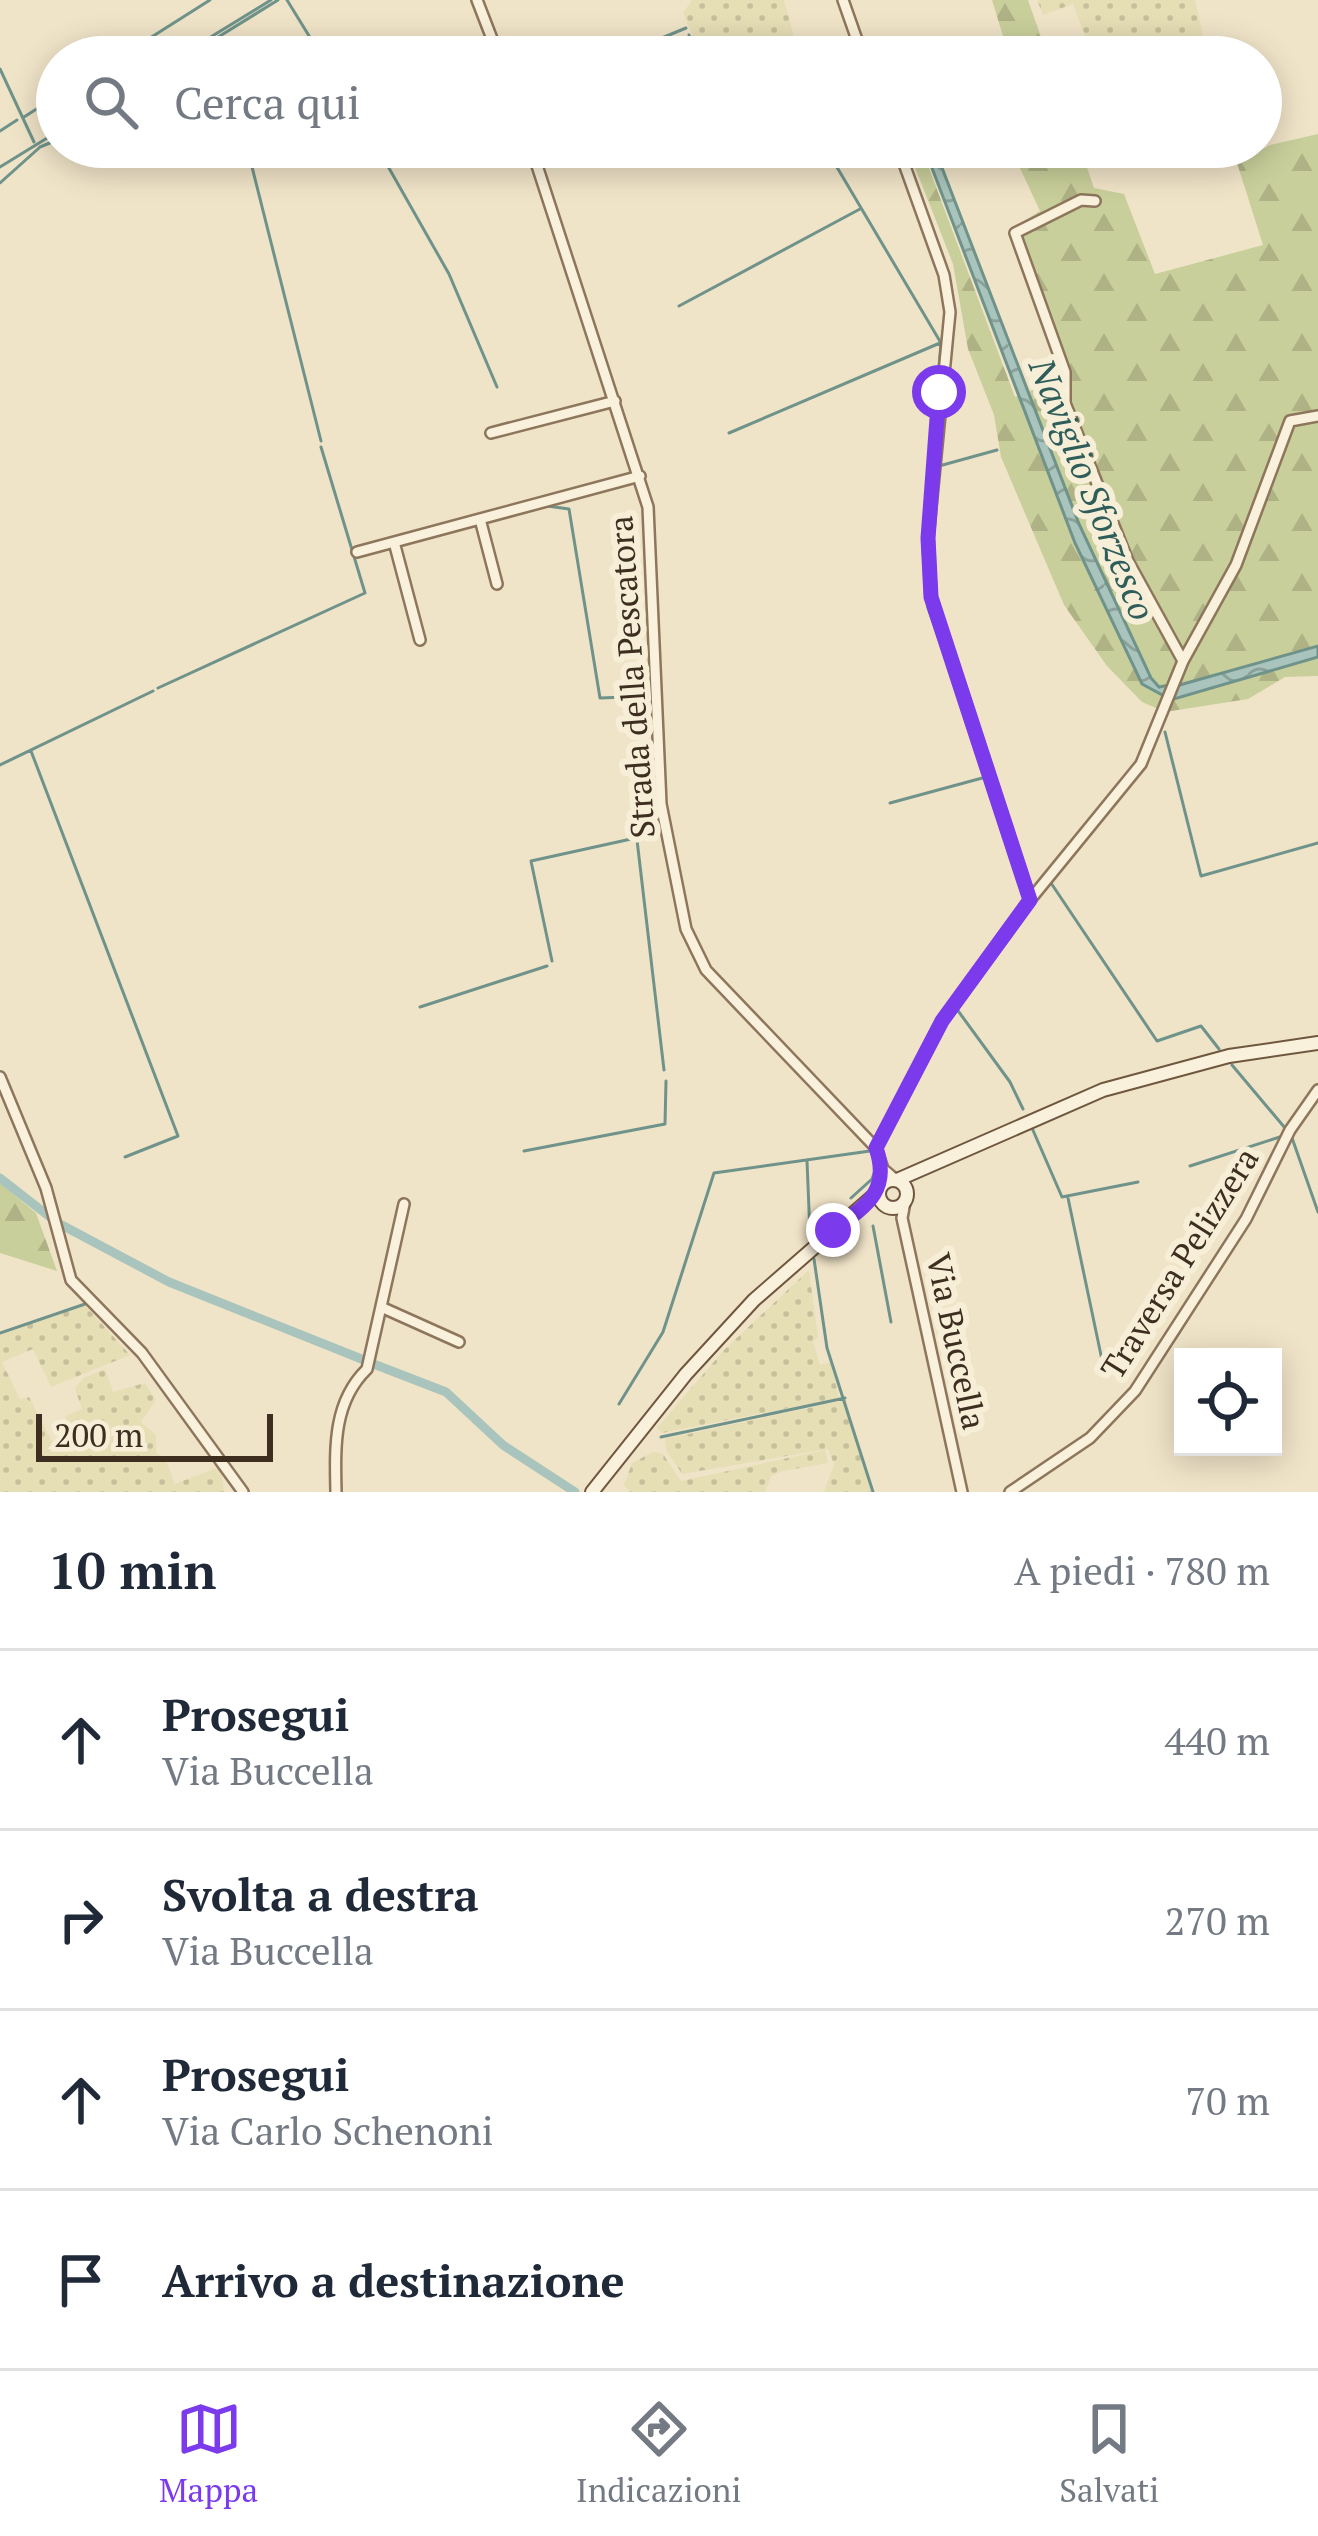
<!DOCTYPE html>
<html lang="it">
<meta charset="utf-8">
<style>
:root{--surface:#fff;--page:#f6f6f7;--text:#1f2937;--muted:#747a83;--line:#e0e1e3;--accent:#7c3aed}
body{margin:0;font-family:"PT Serif",serif;background:var(--page);color:var(--text)}
.controls{position:absolute;right:36px;bottom:36px;display:grid;overflow:hidden;border-radius:0px;box-shadow:0 6px 30px #0003}
.controls button{width:108px;height:108px;display:grid;place-items:center;padding:0;border:0;border-bottom:3px solid var(--line);background:var(--surface);color:var(--text);font:60px sans-serif}
.scale{position:absolute;left:36px;bottom:30px;width:237px;box-sizing:border-box;padding-left:12px;border:6px solid #3d2e20;border-top:0;font-size:33px;line-height:42px;white-space:nowrap;color:#3d2e20;-webkit-text-stroke:9px #f7eed8;paint-order:stroke}
.stop{position:absolute;width:36px;height:36px;margin:-27px;border:9px solid #7c3aed;border-radius:50%;background:#fff}
.stop.end{background:#7c3aed;border-color:#fff;box-shadow:0 3px 12px #0008}
.list{margin:0;padding:0;list-style:none}
h2{display:flex;justify-content:space-between;align-items:center;height:156px;margin:0;padding:0 48px;font-size:51px}
h2 small{font-size:39px;font-weight:400;color:var(--muted)}
.list li{display:grid;grid-template-columns:78px 1fr auto;gap:36px;align-items:center;box-sizing:border-box;height:180px;padding:0 48px;border-top:3px solid var(--line)}
.list b{display:block;font-size:45px;white-space:nowrap}
.list p{margin:0;font-size:39px;white-space:nowrap;color:var(--muted)}
.list em{font-size:39px;font-style:normal;color:var(--muted)}
.icon{flex:none;width:66px;height:66px;fill:none;stroke:currentColor;stroke-width:2;stroke-linecap:round;stroke-linejoin:round}
.map{position:relative;flex:none;width:1318px;height:1492px;overflow:hidden}
.search{position:absolute;background:var(--surface);box-shadow:0 6px 30px #0003;left:36px;right:36px;top:36px;height:132px;display:flex;align-items:center;gap:30px;box-sizing:border-box;padding:0 42px;border-radius:66px;color:var(--muted);font-size:45px}
.sheet{height:876px;background:var(--surface)}
nav{display:flex;justify-content:space-around;align-items:center;box-sizing:border-box;height:168px;border-top:3px solid var(--line);background:var(--surface);font-size:33px;color:var(--muted)}
nav a{display:grid;justify-items:center;gap:6px}
nav .on{color:var(--accent)}
.map>svg:first-child{display:block}
</style>
<div class="map">
<svg width="1318" height="1492" viewBox="0 0 1318 1492">
<defs>
<pattern id="farmland-dots" width="8" height="8" patternUnits="userSpaceOnUse" patternTransform="scale(3)"><rect width="8" height="8" fill="#e6deb5"/><path d="M2 2h.1M6 6h.1" fill="none" stroke="#c6bf9b" stroke-width="1.8" stroke-linecap="round"/></pattern>
<pattern id="forest-firs" width="22" height="20" patternUnits="userSpaceOnUse" patternTransform="scale(3)"><rect width="22" height="20" fill="#c9cf9b"/><path d="M5 1l3.5 6h-7zM16 11l3.5 6h-7z" fill="#aeb285"/></pattern>
<pattern id="water-waves" width="16" height="10" patternUnits="userSpaceOnUse" patternTransform="scale(3)"><rect width="16" height="10" fill="#a9c4bc"/><path d="M0 5q4-4 8 0t8 0" fill="none" stroke="#8ba098"/></pattern>
</defs>
<rect width="100%" height="100%" fill="#f0e4c8"/>
<path fill="url(#farmland-dots)" d="M692 0H784L799 55 702 57 683 13Z
M1037 0H1195L1206 49 1093 57 1073 4 1043 15Z
M809 1270 818 1337 813 1342 820 1365 831 1362 839 1398 662 1433 657 1428 724 1350Z
M84 1304 130 1355 51 1387 33 1349 2 1362 20 1399 29 1397 58 1453 69 1445 66 1416 82 1409 75 1389 83 1378 105 1369 113 1392 145 1383 156 1400 141 1422 156 1435V1453L165 1458 175 1484 221 1466 224 1492H0V1335Z
M846 1400 871 1492H824L834 1464 828 1449 682 1474 666 1450 665 1439Z
M825 1450 828 1463 783 1471 771 1476 765 1492H630L624 1485 632 1463 653 1452 663 1454 681 1481Z"/>
<path fill="url(#forest-firs)" d="M992 0H1028L1048 57H995L1007 49Z
M1318 134V676L1285 677 1248 699 1165 712 1142 702 1107 666 1064 605 1001 457 994 415 968 349 953 264 907 147H921L1015 397 1066 377 1013 228 1040 211 1010 147H1080L1094 188 1124 194 1155 274 1263 245 1237 163 1270 145Z
M0 1183 36 1213 57 1271 0 1253Z"/>
<path fill="url(#water-waves)" stroke="#6f938a" stroke-width="3" d="M924 147H934L1079 524 1151 678 1159 687 1169 685 1168 698 1142 684 1075 543Z
M1318 646V657L1174 699 1176 686Z"/>
<g fill="none" stroke-linecap="round" stroke-linejoin="round">
<path stroke="#6f938a" stroke-width="3" d="M287 0 322 57
M482 0 504 57
M689 35 698 57
M120 57 210 0
M178 57 271 0
M186 57 278 0
M616 57 686 28
M0 69 34 142
M24 117 57 96
M0 131 17 120
M40 147 57 140
M247 147 321 441
M377 147 449 274 497 387
M825 147 941 343
M0 167 57 132
M0 183 39 148
M679 306 860 209
M729 433 940 343
M939 466 997 450
M547 506 569 509 600 698 653 696
M925 521 941 344
M924 537 928 608 955 684
M158 688 365 593 321 447
M1165 732 1201 876 1318 843
M31 751 178 1136 125 1157
M0 765 153 691
M890 803 986 777
M637 840 664 1070
M1051 883 1157 1041 1201 1026 1219 1049
M552 961 531 861 663 832
M973 986 1010 937
M420 1007 547 966
M956 1008 1010 1082 1023 1109
M1232 1065 1285 1128
M1032 1128 1062 1197 1138 1182
M1291 1135 1318 1212
M524 1151 665 1124 666 1081
M807 1161 810 1234
M1190 1166 1283 1136
M851 1198 872 1179 878 1163
M1068 1198 1102 1360
M873 1226 891 1322
M814 1259 827 1348 873 1492
M0 1333 88 1303
M1175 1339 1245 1227
M619 1404 663 1332 714 1173 870 1151
M661 1437 845 1398"/>
<path stroke="#a9c4bc" stroke-width="9" d="M0 1178 50 1217
M58 1223 169 1282 364 1360
M371 1363 446 1392 503 1445 575 1492"/>
<defs>
<path id="street" d="M477 0 499 57
M843 0 863 57
M531 147 648 507 661 804 686 929 706 970 876 1148
M1095 201 1081 200 1015 233 1065 372V403L1128 561 1183 661
M491 433 615 401
M480 519 497 584
M394 542 420 640
M357 552 640 476
M1030 900 1141 764 1183 661 1236 565 1290 421 1318 416
M0 1077 46 1188 71 1280 142 1353 243 1492
M896 1180 883 1169 876 1148 942 1021 1030 900 931 597 928 538 950 312 944 275 898 147
M905 1202 902 1218 962 1492
M381 1307 459 1342
M336 1492C335 1447 333 1402 367 1369L404 1204
M1010 1492 1090 1438 1135 1391 1246 1219 1290 1130 1318 1090"/>
<path id="secondary" d="M879 1194a14 14 0 1 1 28 0a14 14 0 1 1-28 0Z
M897 1180 1103 1090 1229 1056 1318 1043
M592 1492 686 1374 754 1300 879 1191"/>
</defs>
<use href="#street" stroke="#8d765c" stroke-width="14"/>
<use href="#secondary" stroke="#6f573f" stroke-width="16"/>
<use href="#street" stroke="#faf1dc" stroke-width="9"/>
<use href="#secondary" stroke="#faf1dc" stroke-width="12"/>
</g>
<g fill="none" stroke-linecap="round" stroke-linejoin="round">
<path stroke="#7c3aed" stroke-width="15" d="M833 1230C866 1206 891 1191 876 1148L942 1021 1030 900 931 597 928 538 939 392"/>
</g>
<g text-anchor="middle" dominant-baseline="central" stroke-width="12" stroke-linejoin="round" paint-order="stroke">
<g font-size="33" fill="#3d2e20" stroke="#f7eed8">
<text transform="translate(631 677) rotate(-94)">Strada della Pescatora</text>
<text transform="translate(1179 1263) rotate(-58)">Traversa Pelizzera</text>
<text transform="translate(957 1341) rotate(78)">Via Buccella</text>
</g>
<g font-size="36" font-style="italic" fill="#2f5d5a" stroke="#f7eed8">
<text transform="translate(1093 489) rotate(68)">Naviglio Sforzesco</text>
</g>
</g>
</svg>
<div class="controls">
<button><svg class="icon" aria-label="locate" viewBox="0 0 24 24"><circle cx="12" cy="12" r="6"/><path d="M12 2v4M12 18v4M2 12h4M18 12h4"/></svg></button>
</div>
<div class="scale">200 m</div>
<div class="stop" style="left:939px;top:392px"></div>
<div class="stop end" style="left:833px;top:1230px"></div>
<div class="search"><svg class="icon" aria-label="search" viewBox="0 0 24 24"><circle cx="10" cy="10" r="6"/><path d="M15 15l6 6"/></svg>Cerca qui</div>
</div>
<section class="sheet">
<h2>10 min<small>A piedi · 780 m</small></h2>
<ul class="list">
<li><svg class="icon" aria-label="ahead" viewBox="0 0 24 24"><path d="M12 20V5M6 11l6-6 6 6"/></svg><div><b>Prosegui</b><p>Via Buccella</p></div><em>440 m</em></li>
<li><svg class="icon" aria-label="right" viewBox="0 0 24 24"><path d="M7 20v-9h11M14 6l5 5-5 5"/></svg><div><b>Svolta a destra</b><p>Via Buccella</p></div><em>270 m</em></li>
<li><svg class="icon" aria-label="ahead" viewBox="0 0 24 24"><path d="M12 20V5M6 11l6-6 6 6"/></svg><div><b>Prosegui</b><p>Via Carlo Schenoni</p></div><em>70 m</em></li>
<li><svg class="icon" aria-label="arrive" viewBox="0 0 24 24"><path d="M6 21V4h12l-3 4 3 4H6"/></svg><div><b>Arrivo a destinazione</b></div></li>
</ul>
</section>
<nav>
<a class="on"><svg class="icon" aria-label="map" viewBox="0 0 24 24"><path d="M3 6l6-2 6 2 6-2v14l-6 2-6-2-6 2zM9 4v14M15 6v14"/></svg>Mappa</a>
<a><svg class="icon" aria-label="directions" viewBox="0 0 24 24"><path d="M12 3l9 9-9 9-9-9zM9 14v-3h6M13 9l2 2-2 2"/></svg>Indicazioni</a>
<a><svg class="icon" aria-label="saved" viewBox="0 0 24 24"><path d="M7 4h10v16l-5-4-5 4z"/></svg>Salvati</a>
</nav>
